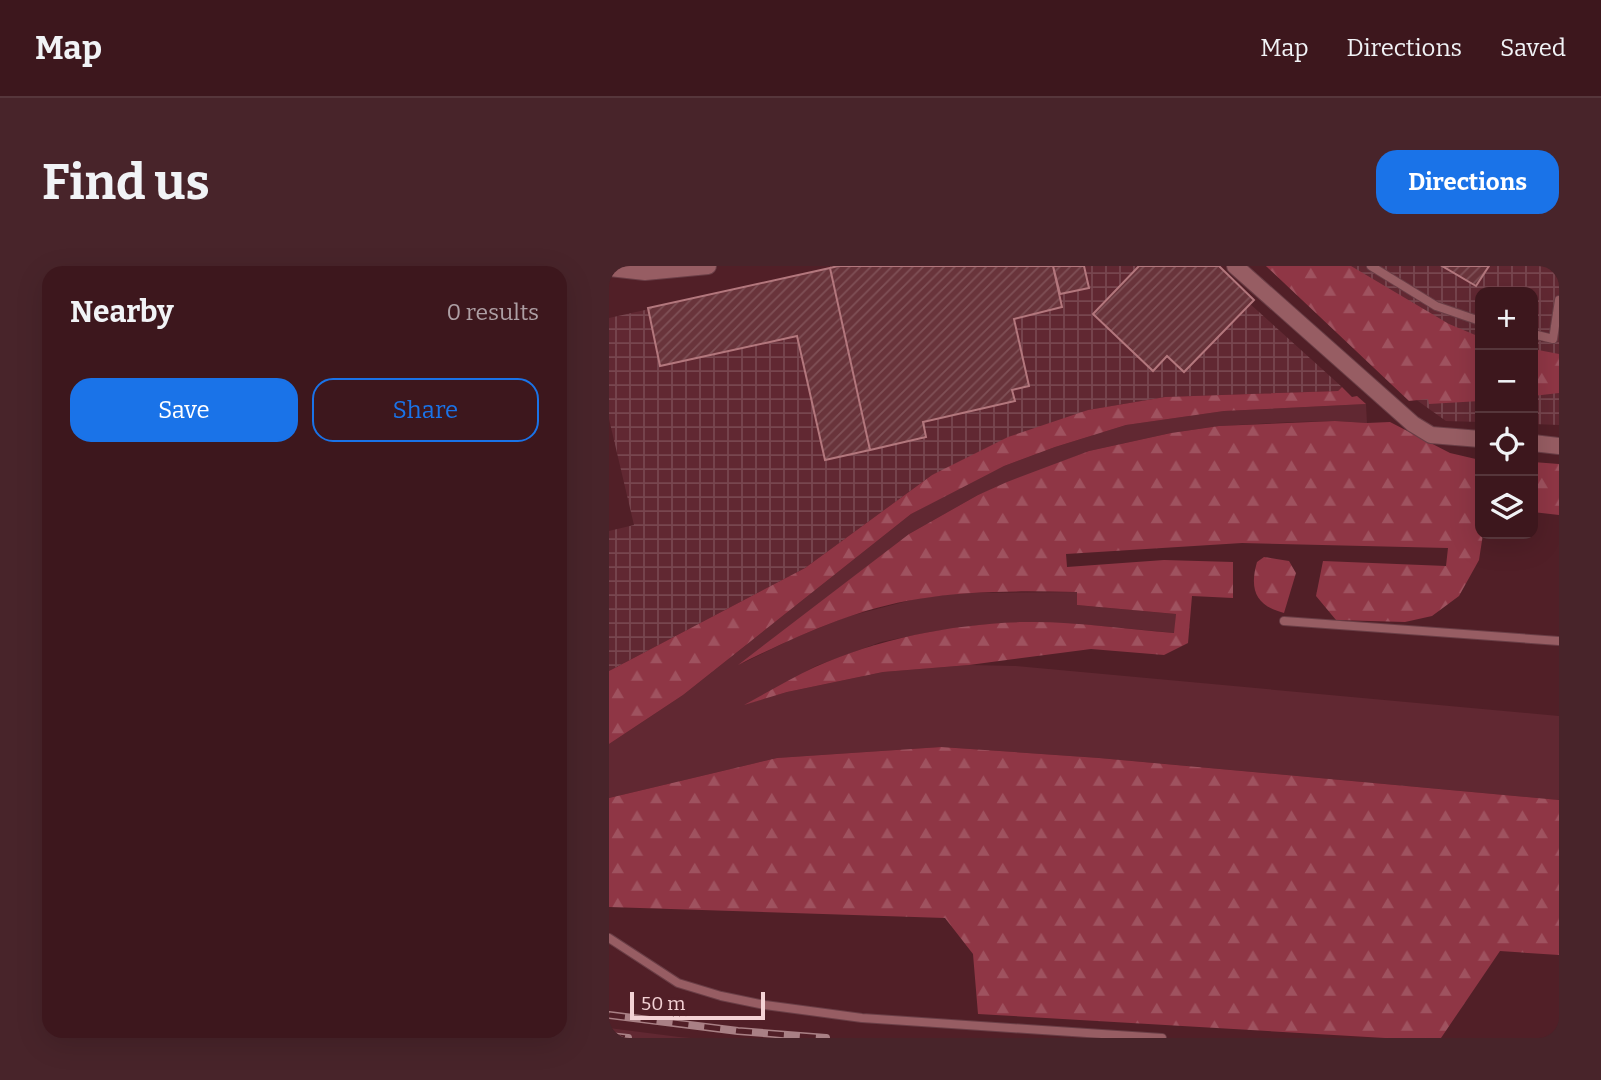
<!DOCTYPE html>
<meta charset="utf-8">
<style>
:root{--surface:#3d171d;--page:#48242a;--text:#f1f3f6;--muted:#ad9fa4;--line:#56363b;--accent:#1a73e8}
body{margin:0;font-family:Bitter,serif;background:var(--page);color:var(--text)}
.controls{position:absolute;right:21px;top:21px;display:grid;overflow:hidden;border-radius:14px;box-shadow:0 7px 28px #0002}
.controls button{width:63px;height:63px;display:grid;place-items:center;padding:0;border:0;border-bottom:2px solid var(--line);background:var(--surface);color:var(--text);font:35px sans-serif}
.scale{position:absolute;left:21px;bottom:18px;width:135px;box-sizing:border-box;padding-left:7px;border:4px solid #f4d2d5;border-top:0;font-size:19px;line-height:24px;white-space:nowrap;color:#f4d2d5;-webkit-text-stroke:5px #511f27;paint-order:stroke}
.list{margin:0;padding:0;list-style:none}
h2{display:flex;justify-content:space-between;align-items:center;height:91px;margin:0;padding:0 28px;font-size:30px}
h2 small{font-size:23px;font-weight:400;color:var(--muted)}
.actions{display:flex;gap:14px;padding:21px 28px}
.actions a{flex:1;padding:16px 0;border:2px solid var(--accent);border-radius:21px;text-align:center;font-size:24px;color:var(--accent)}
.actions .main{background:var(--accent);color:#fff}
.icon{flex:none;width:38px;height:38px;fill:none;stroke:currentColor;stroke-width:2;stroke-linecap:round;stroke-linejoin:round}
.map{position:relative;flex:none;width:950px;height:772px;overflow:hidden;border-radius:21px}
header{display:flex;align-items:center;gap:42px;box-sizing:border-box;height:98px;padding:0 35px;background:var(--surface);border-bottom:2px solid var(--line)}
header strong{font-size:33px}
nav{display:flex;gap:38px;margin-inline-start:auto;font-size:24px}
.intro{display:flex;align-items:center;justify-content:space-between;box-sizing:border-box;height:168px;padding:0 42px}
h1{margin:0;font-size:49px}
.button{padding:18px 32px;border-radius:21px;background:var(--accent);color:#fff;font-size:24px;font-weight:700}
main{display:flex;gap:42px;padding:0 42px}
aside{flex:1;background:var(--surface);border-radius:21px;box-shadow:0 7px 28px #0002}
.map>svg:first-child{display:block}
</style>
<header>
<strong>Map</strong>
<nav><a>Map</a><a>Directions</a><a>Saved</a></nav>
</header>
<div class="intro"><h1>Find us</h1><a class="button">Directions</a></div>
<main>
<aside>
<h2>Nearby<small>0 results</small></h2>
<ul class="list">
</ul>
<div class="actions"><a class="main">Save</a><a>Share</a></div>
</aside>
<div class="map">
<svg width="950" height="772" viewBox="0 0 950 772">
<defs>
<pattern id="industrial-grid" width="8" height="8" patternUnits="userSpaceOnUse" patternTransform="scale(1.75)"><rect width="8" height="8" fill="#612832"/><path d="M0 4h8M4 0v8" fill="none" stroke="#78464f"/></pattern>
<pattern id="forest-firs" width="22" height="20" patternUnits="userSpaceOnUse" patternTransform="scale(1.75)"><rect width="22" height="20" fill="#8f3645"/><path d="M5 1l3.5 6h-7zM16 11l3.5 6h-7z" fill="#9f525f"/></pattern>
<pattern id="building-hatch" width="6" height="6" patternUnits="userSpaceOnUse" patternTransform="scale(1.75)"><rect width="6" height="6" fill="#69343b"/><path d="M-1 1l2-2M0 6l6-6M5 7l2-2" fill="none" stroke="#7f5056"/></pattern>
</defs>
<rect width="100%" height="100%" fill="#511f27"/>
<path fill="#612832" d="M757 138 758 157 726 155 686 156 610 160 562 167 480 185 369 229 300 268 134 397 185 372 237 351 306 333 351 327 469 326 468 339 567 348 566 367 470 358 417 356 371 359 321 366 272 376 207 400 140 437 178 426 274 406 360 399 407 400 950 450V534L490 492 332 481 168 492 0 532V478L74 429 302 248 349 222 395 200 446 181 517 159 615 145Z
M0 762 70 771 82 772H0Z"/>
<path fill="url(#industrial-grid)" d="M234 0H599L733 121 729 125 556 131 479 144 323 209 196 302 0 405V265L25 259 0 153V52Z
M657 0H950V159L924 158V26H871V156L837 155 809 135Z"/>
<path fill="url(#forest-firs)" d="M657 0H742L840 58 871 71V135L820 138 819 133 800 135Z
M924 83 950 88V127L924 130Z
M733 121 743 131 748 130 757 138 615 145 517 159 446 181 395 200 302 248 74 429 0 478V405L196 302 323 209 399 171 479 144 556 131 729 125Z
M726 155 758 157 781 156 841 187 871 194V268H874L870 294 850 330 823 350 796 356 727 354 707 330 714 295 837 300 839 282 633 277 457 288 458 301 555 294 624 296V332L583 330 579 377 555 389 482 383 360 399 274 406 178 426 135 439C159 426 182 412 206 401 271 372 344 358 415 356 465 355 516 363 565 367L567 348 468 339V326C415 325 361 324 309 333 245 343 186 371 129 399L300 268 369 229 398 216 480 185 562 167 610 160Z
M924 196 950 198V249L924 246Z
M655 291 680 295 687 307 675 347C647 340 640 324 648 296Z
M332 481 490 492 950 534V689L891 685 832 772H776L369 748 364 688 336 652 0 641V532L168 492Z"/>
<path fill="url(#building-hatch)" stroke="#b3777d" stroke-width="2" d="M229 0H446H444L453 41 405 53 420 120 403 124 406 135 314 156 317 171 261 184 221 2Z
M444 0H475L480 22 451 28Z
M530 0H610L645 34 575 106 558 90 544 105 484 48Z
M833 0H880L867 20Z
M221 2 261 184 216 194 188 70 51 100 39 42Z"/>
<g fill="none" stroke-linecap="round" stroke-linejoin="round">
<defs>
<path id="service" d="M762 0 827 40 871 55
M924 68 944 73 950 34
M675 355 950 375
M0 672 69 717 112 730 156 739 253 752 553 772"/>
<path id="minor" d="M626 0 804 158 822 169 871 173
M0 2 36 6 99 0
M924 177 950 180"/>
</defs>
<use href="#service" stroke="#6a3e46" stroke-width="10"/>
<use href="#minor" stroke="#6a3e46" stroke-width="18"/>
<use href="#service" stroke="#975d63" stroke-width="8"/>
<use href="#minor" stroke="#975d63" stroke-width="16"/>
<defs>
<path id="rail" d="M0 749 129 765 217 772
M0 770 19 772"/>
</defs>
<use href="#rail" stroke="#a98085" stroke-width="8"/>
<use href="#rail" stroke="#511f27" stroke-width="5" stroke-dasharray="16" stroke-linecap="butt"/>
</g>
</svg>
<div class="controls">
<button>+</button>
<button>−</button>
<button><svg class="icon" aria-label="locate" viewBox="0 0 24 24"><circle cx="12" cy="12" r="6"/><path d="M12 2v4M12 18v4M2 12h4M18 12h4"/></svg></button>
<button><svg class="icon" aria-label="layers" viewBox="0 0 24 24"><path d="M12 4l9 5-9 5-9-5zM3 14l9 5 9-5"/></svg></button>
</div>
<div class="scale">50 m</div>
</div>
</main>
